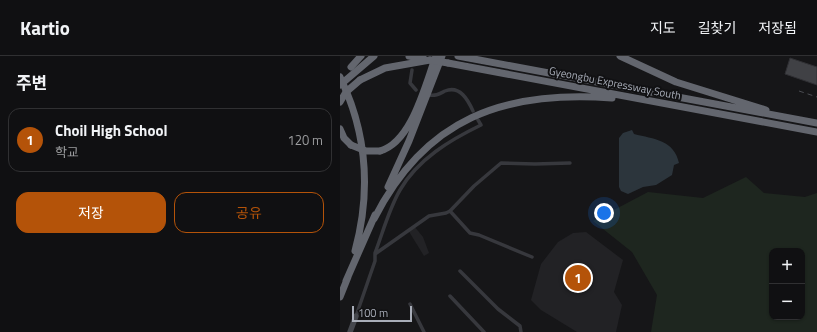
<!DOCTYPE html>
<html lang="ko">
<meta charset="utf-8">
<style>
:root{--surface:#101012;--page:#1e1e20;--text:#f1f3f6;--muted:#9c9d9f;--line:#303032;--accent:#b45309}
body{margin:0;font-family:"Titillium Web","Noto Sans KR",sans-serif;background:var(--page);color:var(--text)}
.controls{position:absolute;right:12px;bottom:12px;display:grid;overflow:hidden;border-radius:8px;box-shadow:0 1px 3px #0004}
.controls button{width:36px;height:36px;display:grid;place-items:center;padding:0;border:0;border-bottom:1px solid var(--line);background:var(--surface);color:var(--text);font:20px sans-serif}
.scale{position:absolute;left:12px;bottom:10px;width:60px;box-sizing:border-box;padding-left:4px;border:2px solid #a8adb8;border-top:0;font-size:11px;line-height:14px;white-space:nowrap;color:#a8adb8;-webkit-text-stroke:3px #111113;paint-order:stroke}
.you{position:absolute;left:264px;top:157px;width:14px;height:14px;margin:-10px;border:3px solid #fff;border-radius:50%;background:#1a73e8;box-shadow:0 0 0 6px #1a73e833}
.badge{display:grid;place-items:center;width:26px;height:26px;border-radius:50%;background:var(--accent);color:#fff;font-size:13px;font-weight:700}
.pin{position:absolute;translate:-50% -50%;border:2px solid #fff;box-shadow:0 1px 4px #0006}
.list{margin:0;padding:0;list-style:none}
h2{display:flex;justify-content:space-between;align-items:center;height:52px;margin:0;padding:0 16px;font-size:17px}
h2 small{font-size:13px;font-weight:400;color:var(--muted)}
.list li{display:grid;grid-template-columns:26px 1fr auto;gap:12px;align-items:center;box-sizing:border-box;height:64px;margin:0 8px 8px;padding:0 8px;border:1px solid var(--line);border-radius:12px}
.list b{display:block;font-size:15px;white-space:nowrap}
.list p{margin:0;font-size:13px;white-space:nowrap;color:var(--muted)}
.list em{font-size:13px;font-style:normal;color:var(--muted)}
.actions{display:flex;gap:8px;padding:12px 16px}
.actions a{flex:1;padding:9px 0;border:1px solid var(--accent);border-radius:12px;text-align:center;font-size:14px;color:var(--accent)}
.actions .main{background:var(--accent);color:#fff}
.map{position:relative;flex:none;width:477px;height:276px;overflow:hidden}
header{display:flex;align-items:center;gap:24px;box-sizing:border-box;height:56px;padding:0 20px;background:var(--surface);border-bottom:1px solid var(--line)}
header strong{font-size:19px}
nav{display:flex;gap:22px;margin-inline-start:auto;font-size:14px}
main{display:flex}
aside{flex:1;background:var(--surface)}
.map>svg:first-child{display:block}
</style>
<header>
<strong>Kartio</strong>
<nav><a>지도</a><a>길찾기</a><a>저장됨</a></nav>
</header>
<main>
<aside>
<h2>주변<small></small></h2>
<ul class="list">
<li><span class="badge">1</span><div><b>Choil High School</b><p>학교</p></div><em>120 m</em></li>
</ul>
<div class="actions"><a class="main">저장</a><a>공유</a></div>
</aside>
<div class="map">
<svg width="477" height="276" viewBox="0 0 477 276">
<rect width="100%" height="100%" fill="#161618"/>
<path fill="#222225" d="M74 170 83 181 89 197 84 200 68 174Z
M246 176 283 204 274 236 282 249 276 276H237L201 254 191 244 201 208 218 186 233 177Z"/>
<path fill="#1e261f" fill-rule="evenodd" d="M406 121 424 137 465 141 477 137V276H311L317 239 292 196 253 165 308 136 363 142ZM432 195H462V261H432Z"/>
<path fill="#2c353c" d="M292 74 294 78C314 83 334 84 339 107L334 109 332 119 316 129 303 131 288 138 281 135 279 131V82L283 77Z"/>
<path fill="#404145" stroke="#303034" d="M450 2 477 11V29L445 18Z"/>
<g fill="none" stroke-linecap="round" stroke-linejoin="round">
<path stroke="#37383d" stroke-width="3.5" d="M72 14 70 27 76 34
M89 39C96 40 99 38 105 35 120 29 128 44 133 55
M110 155 130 177 139 179 192 201
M35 197C43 176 49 153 60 134 78 103 110 84 141 69L138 64
M120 215 158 253 180 270 181 276
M110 240 144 276
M70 248 84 276
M16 260 35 205V198L89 160 106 157 110 155 134 130 161 107 195 108 230 107"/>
<path stroke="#45474d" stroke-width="5.5" d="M10 276 16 260"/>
<path stroke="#63666e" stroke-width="7" d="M69 0 84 3
M118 0 477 67
M280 0 336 26 426 54
M108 7 477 76
M11 11 21 0
M0 21C27 77 31 136 15 195
M20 24 45 12 90 4
M0 73 4 82 11 89
M40 95C72 86 85 29 96 0
M48 131 69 85 102 0
M34 163C85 62 164 34 272 42
M6 225 35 159
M0 241 8 221"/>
<path stroke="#4a4c52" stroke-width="1" stroke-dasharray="5 4" stroke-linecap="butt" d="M459 35 477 41"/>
<path stroke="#63666e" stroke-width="7" d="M90 4 108 7
M0 29 34 0
M0 46 6 36 20 24
M11 89 26 95H40"/>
</g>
<g text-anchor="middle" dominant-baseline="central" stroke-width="4" stroke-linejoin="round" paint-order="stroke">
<g font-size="11" fill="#a8adb8" stroke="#111113">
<text transform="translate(275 27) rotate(11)">Gyeongbu Expressway South</text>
</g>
</g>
</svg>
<div class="controls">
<button>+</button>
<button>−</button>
</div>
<div class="scale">100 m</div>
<div class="you"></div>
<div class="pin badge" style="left:238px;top:222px">1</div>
</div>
</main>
